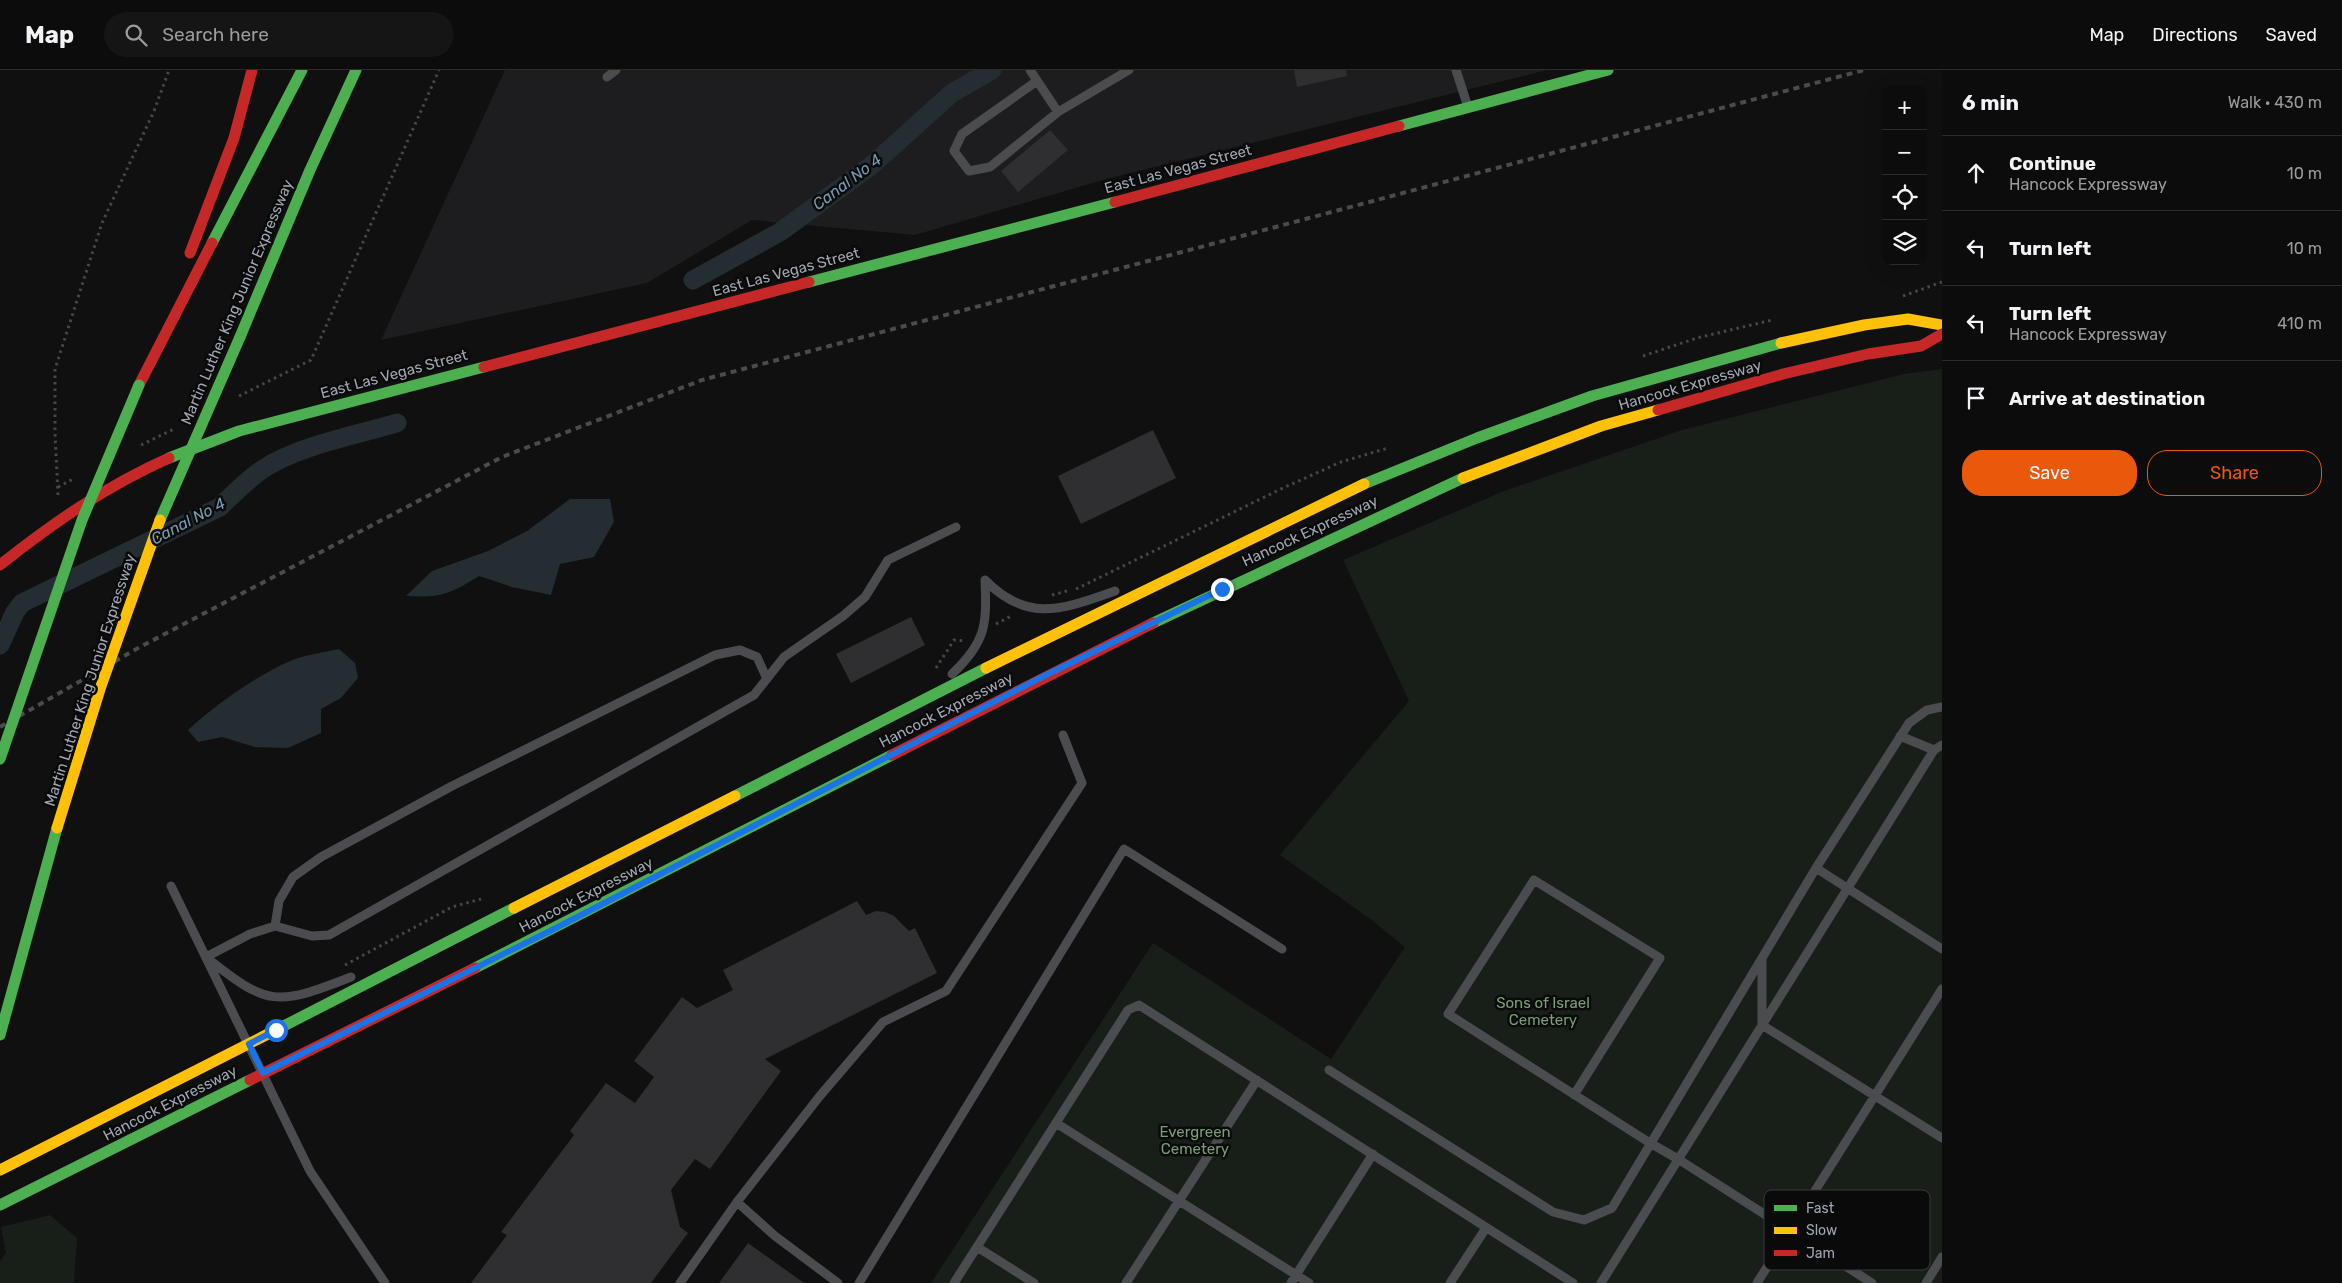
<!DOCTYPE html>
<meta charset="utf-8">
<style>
:root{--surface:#0c0c0c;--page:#151515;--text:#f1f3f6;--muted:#9a9b9d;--line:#2c2c2d;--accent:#ea580c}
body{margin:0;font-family:Rubik,sans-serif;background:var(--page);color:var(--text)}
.controls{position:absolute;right:15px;top:15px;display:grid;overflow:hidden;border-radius:10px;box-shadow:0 5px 20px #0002}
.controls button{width:45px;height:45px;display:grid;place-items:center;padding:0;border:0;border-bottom:1px solid var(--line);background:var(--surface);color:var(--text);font:25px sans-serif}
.stop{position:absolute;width:15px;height:15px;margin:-11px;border:4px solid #1a73e8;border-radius:50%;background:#fff}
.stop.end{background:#1a73e8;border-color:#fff;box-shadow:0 1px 5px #0008}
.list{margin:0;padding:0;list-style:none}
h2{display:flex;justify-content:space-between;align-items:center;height:65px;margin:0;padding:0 20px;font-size:21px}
h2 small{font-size:16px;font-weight:400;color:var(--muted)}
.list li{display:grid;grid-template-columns:32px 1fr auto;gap:15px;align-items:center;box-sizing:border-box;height:75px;padding:0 20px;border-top:1px solid var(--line)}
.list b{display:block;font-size:19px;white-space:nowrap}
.list p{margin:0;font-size:16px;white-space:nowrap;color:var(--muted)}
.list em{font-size:16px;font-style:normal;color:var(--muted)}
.actions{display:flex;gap:10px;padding:15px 20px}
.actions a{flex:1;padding:11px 0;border:1px solid var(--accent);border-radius:20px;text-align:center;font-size:18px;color:var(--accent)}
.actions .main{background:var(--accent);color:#fff}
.icon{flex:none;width:28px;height:28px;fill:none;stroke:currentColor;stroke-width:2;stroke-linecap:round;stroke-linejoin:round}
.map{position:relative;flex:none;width:1942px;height:1213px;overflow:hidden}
header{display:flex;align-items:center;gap:30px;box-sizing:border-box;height:70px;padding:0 25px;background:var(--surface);border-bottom:1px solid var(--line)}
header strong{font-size:24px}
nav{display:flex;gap:28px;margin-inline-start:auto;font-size:18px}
.search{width:350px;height:45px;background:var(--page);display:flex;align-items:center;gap:12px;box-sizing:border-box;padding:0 18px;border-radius:28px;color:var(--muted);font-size:19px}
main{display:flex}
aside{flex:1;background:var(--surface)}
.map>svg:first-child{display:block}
</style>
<header>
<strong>Map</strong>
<div class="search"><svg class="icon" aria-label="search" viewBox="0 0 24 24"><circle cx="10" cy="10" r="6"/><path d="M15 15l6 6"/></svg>Search here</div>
<nav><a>Map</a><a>Directions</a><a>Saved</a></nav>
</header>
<main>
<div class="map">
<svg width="1942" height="1213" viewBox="0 0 1942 1213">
<rect width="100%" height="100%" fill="#101010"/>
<path fill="#1d1d1f" d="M505 0H1547L1106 109 915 165 752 150 647 213 381 270Z"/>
<path fill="#181e18" d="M1942 299V1213H931L1153 873 1331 989 1405 877 1369 848 1280 785 1409 631 1343 490 1504 421 1682 360 1904 304Z
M50 1145 77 1168 74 1213H0V1191L6 1183 1 1157Z"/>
<path fill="#232d32" d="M570 429H610L614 452 594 487 560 494 551 525 512 517 479 506C450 524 441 528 406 526L432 501 488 481 527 461Z
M339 579 355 593 358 608 341 628 321 639V663L288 678 255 677 222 667 198 672 188 660C215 635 264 600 298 588 311 584 326 582 339 579Z"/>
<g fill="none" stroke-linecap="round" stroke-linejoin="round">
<path stroke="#232d32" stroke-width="19" d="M693 210 780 162 872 95 952 23 992 0
M0 575 15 542 22 533 220 437C234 423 247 410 263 399 298 376 356 365 397 353"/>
</g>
<path fill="#2f2f31" d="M1294 0H1346L1347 6 1297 17Z
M1050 60 1068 80 1018 122 1001 101Z
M1153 360 1176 408 1081 454 1058 406Z
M911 547 925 575 851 613 836 584Z
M857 831 866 845 876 841 885 842 894 846 909 861 915 858 937 903 765 989 781 1001 710 1099 695 1089 671 1120 680 1157 688 1163 651 1213H471L507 1165 501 1162 574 1065 570 1061 606 1013 635 1033 654 1007 634 991 682 927 697 938 733 920 723 900Z
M748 1173 804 1213H719Z"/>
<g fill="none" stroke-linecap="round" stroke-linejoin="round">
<path stroke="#45474b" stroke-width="3" stroke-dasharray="2.5 4" stroke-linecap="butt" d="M1903 226 1942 212
M1643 286 1697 268 1772 250
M239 326 311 290 439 0
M141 375 176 358
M58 417 75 408
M58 425 55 363V299L102 153 154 41 169 0
M1076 519 1283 418 1341 392 1388 378
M1052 525 1067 521
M996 554 1013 545
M936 598 954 570 964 571
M345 895 452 837 481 829"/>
<path stroke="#4a4c50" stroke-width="9" d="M1030 0 1058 42 1129 0
M1456 0 1468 37
M607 7 616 0
M1037 11 962 64 954 81 969 101 990 97 1058 42
M985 510C1028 554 1063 539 1115 521
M952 604C986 572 987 555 985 510
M1900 666 1934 680 1942 675
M1816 798 1942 879
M171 816 310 1101 385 1213
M275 856 279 831 293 807 321 787 452 716 715 585 740 580 757 587 767 609
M1762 888V955L1942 1068
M351 907C277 936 268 937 206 887L250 864 275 856 312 866 329 865 754 625 784 587 843 546 865 527 888 490 956 457
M1329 1000 1553 1142 1584 1150 1612 1138 1816 798 1909 653 1927 640 1942 637
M1574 1025 1660 888 1534 810 1448 944 1650 1073 1678 1089 1872 1213
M1056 1053 1309 1213
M737 1132 775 1166 838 1213
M977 1177 1034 1213
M680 1213 737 1132 819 1027 883 952 946 921 1082 713 1063 665
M859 1213 1124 779 1282 879
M954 1213 1128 940 1139 935 1573 1213
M1126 1213 1257 1010
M1291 1213 1373 1084
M1450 1213 1486 1158
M1601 1213 1934 680
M1757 1213 1942 919
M1926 1213 1942 1187"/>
<path stroke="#4caf50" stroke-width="11" d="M1399 56 1608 0
M212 173 302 0
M809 212 1115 132
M240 267 310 100 356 0
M169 388 239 361 484 297
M1364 414 1477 368 1592 326 1781 273
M1153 553 1463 408
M735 726 986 598
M475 898 892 685
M268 964 514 838
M0 965 57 758
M0 1135 250 1010"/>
<path stroke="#ffc107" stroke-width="11" d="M1781 273 1864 255 1908 249 1942 255
M1463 408 1601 356 1658 340
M986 598 1364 414
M514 838 735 726
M0 1100 268 964"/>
<path stroke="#c62828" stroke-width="11" d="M1115 132 1399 56
M190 183 234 68 252 0
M484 297 809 212
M139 315 212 173
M1658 340 1783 304 1868 284 1921 276 1942 264
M0 495C53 453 106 416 169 388
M892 685 1153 553
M250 1010 475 898"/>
<path stroke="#494b4e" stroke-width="4" stroke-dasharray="6 5" stroke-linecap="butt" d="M0 657 140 577 502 387 702 310 1864 0"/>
<path stroke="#4caf50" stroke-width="11" d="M160 450 240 267
M0 689 82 450 139 315"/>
<path stroke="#ffc107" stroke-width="11" d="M57 758 100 619 160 450"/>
</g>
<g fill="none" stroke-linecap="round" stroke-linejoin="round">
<path stroke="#1a73e8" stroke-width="6" d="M276 960 249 974 263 1003 554 859 1040 608 1222 519"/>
</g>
<g text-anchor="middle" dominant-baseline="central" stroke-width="5" stroke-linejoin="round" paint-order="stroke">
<g font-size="15" fill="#9fa7b3" stroke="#0a0a0b">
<text transform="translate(1178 99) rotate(-15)">East Las Vegas Street</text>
<text transform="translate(786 202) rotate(-15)">East Las Vegas Street</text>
<text transform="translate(237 232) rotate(-67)">Martin Luther King Junior Expressway</text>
<text transform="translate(394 304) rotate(-15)">East Las Vegas Street</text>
<text transform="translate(1690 315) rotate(-16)">Hancock Expressway</text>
<text transform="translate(1310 461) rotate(-25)">Hancock Expressway</text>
<text transform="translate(90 610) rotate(-72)">Martin Luther King Junior Expressway</text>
<text transform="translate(946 640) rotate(-27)">Hancock Expressway</text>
<text transform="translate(586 825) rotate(-27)">Hancock Expressway</text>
<text transform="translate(170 1033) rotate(-27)">Hancock Expressway</text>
</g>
<g font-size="15" fill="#76a073" stroke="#0a0a0b">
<text x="1543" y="933">Sons of Israel<tspan x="1543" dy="17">Cemetery</tspan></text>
<text x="1195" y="1062">Evergreen<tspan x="1195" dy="17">Cemetery</tspan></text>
</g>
<g font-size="16" font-style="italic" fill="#719cb2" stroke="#0a0a0b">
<text transform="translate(847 112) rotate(-37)">Canal No 4</text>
<text transform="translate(188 451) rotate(-28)">Canal No 4</text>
</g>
</g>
<rect x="1764" y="1120" width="166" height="80" rx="8" fill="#0a0a0b" stroke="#37393d" stroke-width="1"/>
<rect x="1774" y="1135" width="23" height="6" fill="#4caf50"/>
<rect x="1774" y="1157" width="23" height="7" fill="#ffc107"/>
<rect x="1774" y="1180" width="23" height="6" fill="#c62828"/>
<g font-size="14" fill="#9fa7b3">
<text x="1806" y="1143">Fast</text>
<text x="1806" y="1165">Slow</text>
<text x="1806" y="1188">Jam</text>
</g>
</svg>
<div class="controls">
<button>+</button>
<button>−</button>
<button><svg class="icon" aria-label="locate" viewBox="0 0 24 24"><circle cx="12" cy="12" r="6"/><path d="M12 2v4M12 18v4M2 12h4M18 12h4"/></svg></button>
<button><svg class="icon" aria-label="layers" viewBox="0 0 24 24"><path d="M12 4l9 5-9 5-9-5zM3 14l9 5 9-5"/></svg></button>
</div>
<div class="stop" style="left:276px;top:960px"></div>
<div class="stop end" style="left:1222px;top:519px"></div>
</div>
<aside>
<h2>6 min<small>Walk · 430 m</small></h2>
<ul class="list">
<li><svg class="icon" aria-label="ahead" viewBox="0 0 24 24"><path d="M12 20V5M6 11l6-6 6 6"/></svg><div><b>Continue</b><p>Hancock Expressway</p></div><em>10 m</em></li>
<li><svg class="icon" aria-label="left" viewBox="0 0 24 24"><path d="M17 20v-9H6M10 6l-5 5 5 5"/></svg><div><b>Turn left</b></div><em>10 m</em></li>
<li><svg class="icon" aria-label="left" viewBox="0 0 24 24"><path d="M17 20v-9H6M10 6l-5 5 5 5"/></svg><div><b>Turn left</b><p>Hancock Expressway</p></div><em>410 m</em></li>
<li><svg class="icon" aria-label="arrive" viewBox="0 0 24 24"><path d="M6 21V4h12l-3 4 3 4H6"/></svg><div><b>Arrive at destination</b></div></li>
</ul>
<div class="actions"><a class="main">Save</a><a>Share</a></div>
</aside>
</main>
